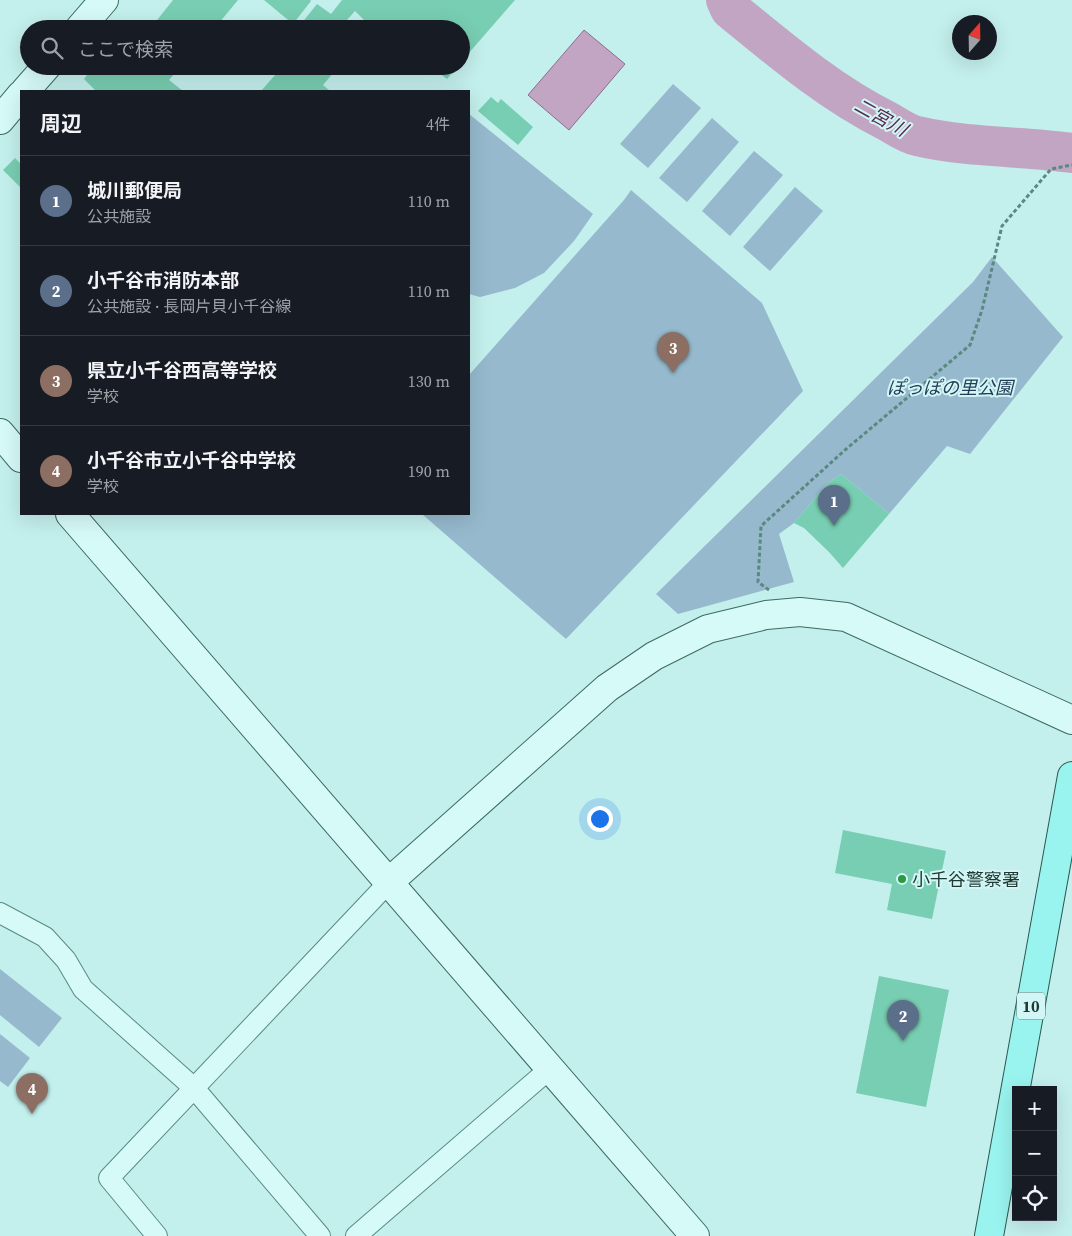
<!DOCTYPE html>
<html lang="ja">
<meta charset="utf-8">
<style>
:root{--surface:#171b24;--page:#20242c;--text:#f1f3f6;--muted:#9ea1a6;--line:#363941;--accent:#289a44}
body{margin:0;font-family:"Source Serif 4","Noto Sans JP",serif;background:var(--page);color:var(--text)}
.controls{position:absolute;right:15px;bottom:15px;display:grid;overflow:hidden;border-radius:0px;box-shadow:0 5px 20px #0002}
.controls button{width:45px;height:45px;display:grid;place-items:center;padding:0;border:0;border-bottom:1px solid var(--line);background:var(--surface);color:var(--text);font:25px sans-serif}
.compass{position:absolute;left:952px;top:15px;width:45px;height:45px;border-radius:50%;background:var(--surface);box-shadow:0 5px 20px #0002;rotate:20deg}
.you{position:absolute;left:599px;top:818px;width:18px;height:18px;margin:-12px;border:4px solid #fff;border-radius:50%;background:#1a73e8;box-shadow:0 0 0 8px #1a73e833}
.badge{display:grid;place-items:center;width:32px;height:32px;border-radius:50%;background:var(--accent);color:#fff;font-size:16px;font-weight:700}
.pin{position:absolute;translate:-50% -41px;filter:drop-shadow(0 1px 2px #0008)}
.pin::after{content:'';position:absolute;top:26px;width:18px;height:15px;background:inherit;clip-path:polygon(0 0,100% 0,50% 100%)}
.list{margin:0;padding:0;list-style:none}
h2{display:flex;justify-content:space-between;align-items:center;height:65px;margin:0;padding:0 20px;font-size:21px}
h2 small{font-size:16px;font-weight:400;color:var(--muted)}
.list li{display:grid;grid-template-columns:32px 1fr auto;gap:15px;align-items:center;box-sizing:border-box;height:90px;padding:0 20px;border-top:1px solid var(--line)}
.list b{display:block;font-size:19px;white-space:nowrap}
.list p{margin:0;font-size:16px;white-space:nowrap;color:var(--muted)}
.list em{font-size:16px;font-style:normal;color:var(--muted)}
.icon{flex:none;width:28px;height:28px;fill:none;stroke:currentColor;stroke-width:2;stroke-linecap:round;stroke-linejoin:round}
.map{position:relative;flex:none;width:1072px;height:1236px;overflow:hidden}
.search{position:absolute;background:var(--surface);box-shadow:0 5px 20px #0002;left:20px;top:20px;width:450px;height:55px;display:flex;align-items:center;gap:12px;box-sizing:border-box;padding:0 18px;border-radius:28px;color:var(--muted);font-size:19px}
.panel{position:absolute;background:var(--surface);box-shadow:0 5px 20px #0002;left:20px;top:90px;width:450px;height:425px;border-radius:0px}
.map>svg:first-child{display:block}
</style>
<div class="map">
<svg width="1072" height="1236" viewBox="0 0 1072 1236">
<rect width="100%" height="100%" fill="#c3efed"/>
<path fill="#96b9cd" d="M673 84 701 108 648 168 620 144Z
M469 114 593 214 574 241 544 273 515 288 480 297 469 294Z
M712 118 739 142 687 202 659 178Z
M754 151 783 175 730 236 702 211Z
M795 187 823 211 770 271 743 247Z
M631 190 762 303 803 391 566 639 422 514H469V375L624 200Z
M992 257 1063 337 970 454 947 446 889 514 841 474 826 485 794 523 779 534 794 582 678 614 656 594 973 282Z
M0 969 62 1018 39 1047 0 1015Z
M0 1034 30 1058 8 1087 0 1081Z"/>
<path fill="#c1a5c2" stroke="#906b90" d="M584 30 625 64 569 130 528 95Z"/>
<g fill="none" stroke-linecap="round" stroke-linejoin="round">
<path stroke="#c1a5c2" stroke-width="40" d="M726 0 730 9C779 49 829 92 887 121 896 126 907 134 917 136 968 148 1021 146 1072 153"/>
</g>
<path fill="#78ceb2" d="M173 0H238L214 29H150Z
M264 0H310L311 1 293 24Z
M342 0H515L461 62V29H381L378 26 375 29H373L355 11 339 29H297L317 4 331 14Z
M94 66H181L169 80 183 91H94L95 90 84 79Z
M283 66H339L323 85 330 91H261Z
M430 66H458L447 79Z
M491 97 498 103 501 99 533 127 518 145 478 111Z
M15 158 21 164V188L3 170Z
M841 474 889 514 843 568 829 552 804 528 794 523 826 485Z
M843 830 946 851 932 919 887 910 892 884 835 873Z
M879 976 949 990 926 1107 856 1093Z"/>
<g fill="none" stroke-linecap="round" stroke-linejoin="round">
<defs>
<path id="street" d="M0 913 45 937 66 960 83 989 194 1088 320 1236
M157 1236 109 1178 389 882
M356 1236 546 1072 549 1066"/>
<path id="secondary" d="M79 29 104 0
M25 91 47 66
M0 120 21 95
M0 433 21 458
M70 514 695 1236
M389 882 607 688 654 656 708 629 766 615 800 612 846 617 1072 720"/>
<path id="primary" d="M989 1236 1072 776"/>
</defs>
<use href="#street" stroke="#598a7f" stroke-width="22"/>
<use href="#secondary" stroke="#3c6b60" stroke-width="30"/>
<use href="#primary" stroke="#2d574c" stroke-width="30"/>
<path stroke="#598a7f" stroke-width="3" stroke-dasharray="4 2.5" stroke-linecap="butt" d="M769 590 758 582 761 526 845 450 970 345 982 310 1002 226 1051 169 1072 165"/>
<use href="#street" stroke="#d6faf8" stroke-width="20"/>
<use href="#secondary" stroke="#d6faf8" stroke-width="28"/>
<use href="#primary" stroke="#99f3ee" stroke-width="28"/>
</g>
<circle fill="#289a44" stroke="#d2f6f5" stroke-width="2" cx="902" cy="879" r="5"/>
<g text-anchor="middle" dominant-baseline="central" stroke-width="4" stroke-linejoin="round" paint-order="stroke">
<rect fill="#d2f6f5" stroke="#54726c" stroke-width="1" x="1017" y="992.5" width="28" height="27" rx="4"/>
<g font-size="16" font-weight="bold" fill="#1e3932">
<text x="1031" y="1006">10</text>
</g>
<g font-size="18" font-style="italic" fill="#243c56" stroke="#d2f6f5">
<text x="950" y="387">ぽっぽの里公園</text>
</g>
<g font-size="18" fill="#1e3932" stroke="#d2f6f5" text-anchor="start">
<text x="912" y="879">小千谷警察署</text>
</g>
<g font-size="19" font-style="italic" fill="#592c51" stroke="#d2f6f5">
<text transform="translate(881 117) rotate(29)">二宮川</text>
</g>
</g>
</svg>
<div class="controls">
<button>+</button>
<button>−</button>
<button><svg class="icon" aria-label="locate" viewBox="0 0 24 24"><circle cx="12" cy="12" r="6"/><path d="M12 2v4M12 18v4M2 12h4M18 12h4"/></svg></button>
</div>
<svg class="compass" viewBox="-18 -18 36 36"><path d="M0-13l5 13h-10z" fill="#e53935"/><path d="M0 13l5-13h-10z" fill="#9ea1a6"/></svg>
<div class="you"></div>
<div class="pin badge" style="left:834px;top:526px;background:#5c6f8a">1</div>
<div class="pin badge" style="left:903px;top:1041px;background:#5c6f8a">2</div>
<div class="pin badge" style="left:673px;top:373px;background:#8d6e63">3</div>
<div class="pin badge" style="left:32px;top:1114px;background:#8d6e63">4</div>
<div class="search"><svg class="icon" aria-label="search" viewBox="0 0 24 24"><circle cx="10" cy="10" r="6"/><path d="M15 15l6 6"/></svg>ここで検索</div>
<section class="panel">
<h2>周辺<small>4件</small></h2>
<ul class="list">
<li><span class="badge" style="background:#5c6f8a">1</span><div><b>城川郵便局</b><p>公共施設</p></div><em>110 m</em></li>
<li><span class="badge" style="background:#5c6f8a">2</span><div><b>小千谷市消防本部</b><p>公共施設 · 長岡片貝小千谷線</p></div><em>110 m</em></li>
<li><span class="badge" style="background:#8d6e63">3</span><div><b>県立小千谷西高等学校</b><p>学校</p></div><em>130 m</em></li>
<li><span class="badge" style="background:#8d6e63">4</span><div><b>小千谷市立小千谷中学校</b><p>学校</p></div><em>190 m</em></li>
</ul>
</section>
</div>
